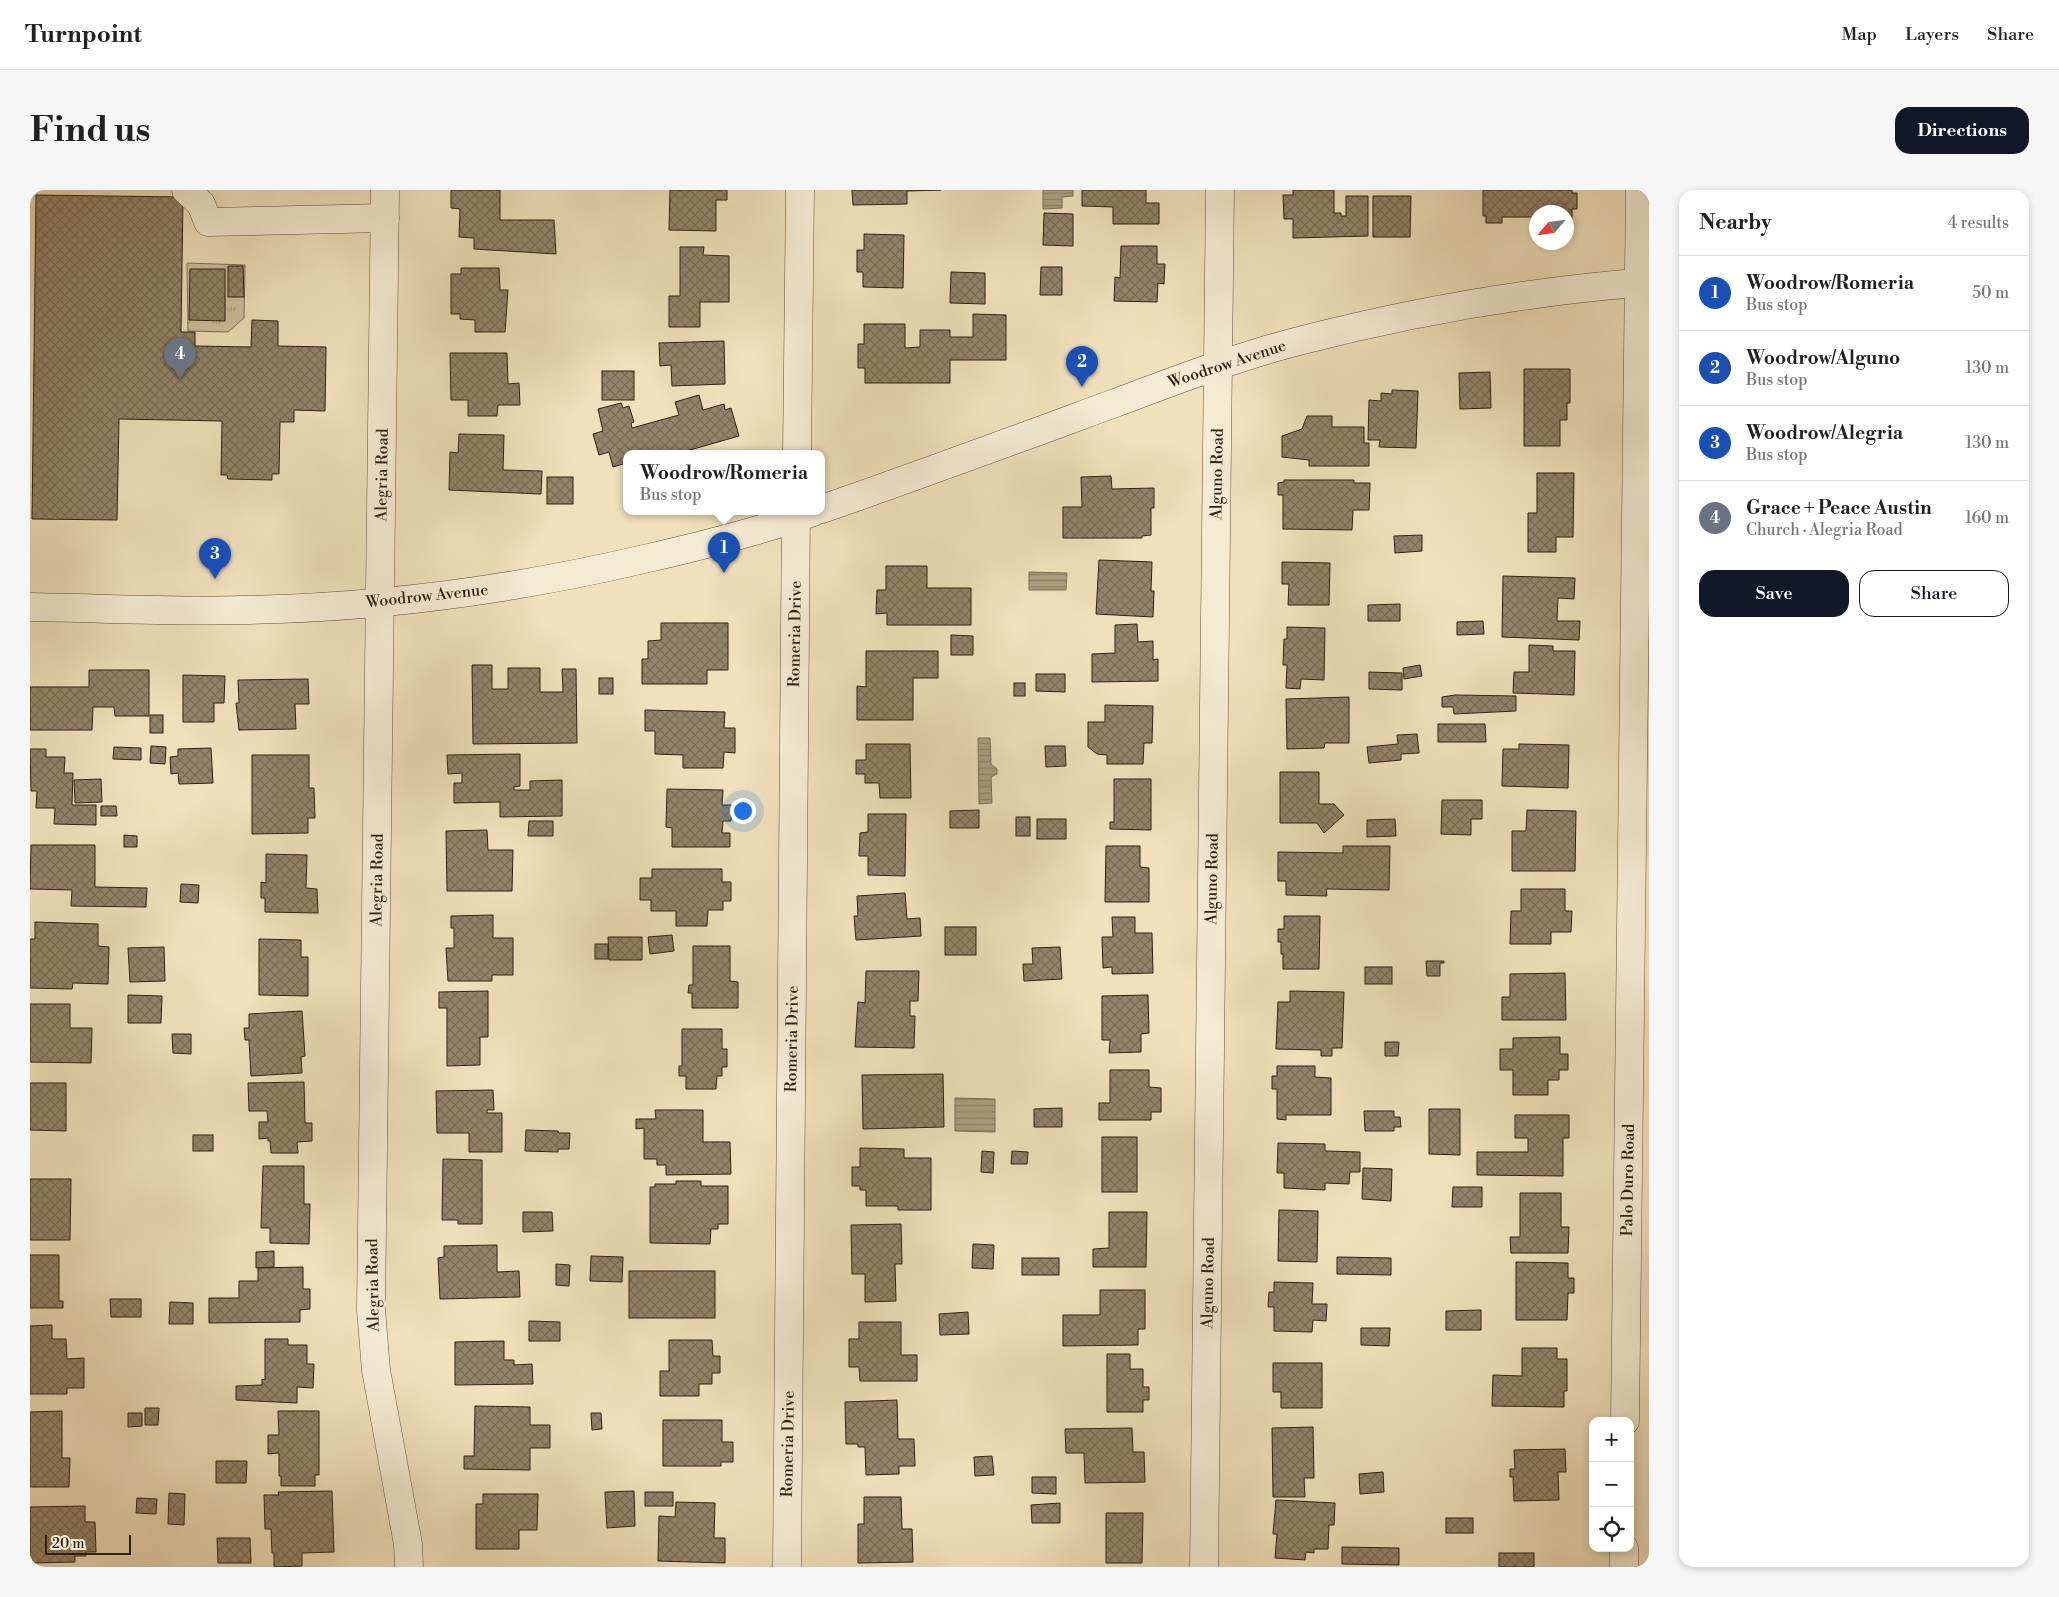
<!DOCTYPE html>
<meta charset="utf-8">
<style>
body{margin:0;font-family:"Libre Bodoni",serif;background:#f6f6f6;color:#222}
.controls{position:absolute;right:15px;bottom:15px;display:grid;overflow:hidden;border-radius:10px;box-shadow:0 2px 8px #0003}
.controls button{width:45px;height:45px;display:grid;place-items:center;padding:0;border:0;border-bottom:1px solid #e0e0e0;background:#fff;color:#222;font:25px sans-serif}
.compass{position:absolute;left:1499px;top:15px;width:45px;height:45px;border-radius:50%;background:#fff;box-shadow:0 2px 8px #0003;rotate:242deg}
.scale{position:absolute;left:15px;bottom:12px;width:86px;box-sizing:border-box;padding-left:5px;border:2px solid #312013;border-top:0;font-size:14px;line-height:18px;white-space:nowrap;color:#312013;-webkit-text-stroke:4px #f5ebd3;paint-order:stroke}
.you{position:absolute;left:712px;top:620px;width:18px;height:18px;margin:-12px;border:4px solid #fff;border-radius:50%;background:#1a73e8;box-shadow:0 0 0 8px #1a73e833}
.badge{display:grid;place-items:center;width:32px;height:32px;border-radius:50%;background:#111827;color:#fff;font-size:16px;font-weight:700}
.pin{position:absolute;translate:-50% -41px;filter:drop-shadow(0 1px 2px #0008)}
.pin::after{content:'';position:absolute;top:26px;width:18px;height:15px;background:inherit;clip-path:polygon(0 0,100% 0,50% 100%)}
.popup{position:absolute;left:593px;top:260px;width:202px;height:65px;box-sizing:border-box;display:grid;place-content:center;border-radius:10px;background:#fff;filter:drop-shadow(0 1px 4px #0005);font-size:16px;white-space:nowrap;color:#767676}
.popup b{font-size:19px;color:#222}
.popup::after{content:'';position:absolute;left:50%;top:100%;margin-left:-10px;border:10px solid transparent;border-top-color:#fff}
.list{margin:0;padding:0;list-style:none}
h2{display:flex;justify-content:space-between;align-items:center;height:65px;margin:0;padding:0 20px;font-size:21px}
h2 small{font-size:16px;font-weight:400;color:#767676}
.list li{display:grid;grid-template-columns:32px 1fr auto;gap:15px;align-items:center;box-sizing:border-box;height:75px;padding:0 20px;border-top:1px solid #e0e0e0}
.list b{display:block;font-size:19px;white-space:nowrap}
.list p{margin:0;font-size:16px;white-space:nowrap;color:#767676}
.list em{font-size:16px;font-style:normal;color:#767676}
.actions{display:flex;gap:10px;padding:15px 20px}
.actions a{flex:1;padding:11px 0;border:1px solid #111827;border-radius:15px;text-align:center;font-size:18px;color:#111827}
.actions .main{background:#111827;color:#fff}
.icon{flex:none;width:28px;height:28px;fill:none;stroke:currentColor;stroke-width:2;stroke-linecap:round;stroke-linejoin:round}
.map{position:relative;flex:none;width:1619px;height:1377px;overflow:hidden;border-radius:15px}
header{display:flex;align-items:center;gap:30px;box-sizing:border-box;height:70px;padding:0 25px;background:#fff;border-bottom:1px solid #e0e0e0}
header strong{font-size:24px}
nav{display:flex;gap:28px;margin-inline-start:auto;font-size:18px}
.intro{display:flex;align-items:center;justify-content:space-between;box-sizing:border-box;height:120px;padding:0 30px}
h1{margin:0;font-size:35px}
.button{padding:12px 22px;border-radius:15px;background:#111827;color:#fff;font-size:18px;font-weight:700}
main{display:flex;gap:30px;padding:0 30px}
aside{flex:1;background:#fff;border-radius:15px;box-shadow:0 2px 8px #0003}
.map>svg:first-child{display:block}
.park{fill:url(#park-tufts);stroke:#807058}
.water{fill:url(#water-rules);stroke:#7d6c56}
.building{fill:url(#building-cross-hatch);stroke:#312013}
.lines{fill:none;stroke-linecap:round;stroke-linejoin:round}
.minor-casing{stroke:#61503d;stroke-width:29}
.minor{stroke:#f5ebd3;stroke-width:28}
.labels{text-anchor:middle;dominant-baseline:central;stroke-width:5;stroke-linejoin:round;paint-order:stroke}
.street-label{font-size:16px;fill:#312013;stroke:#f5ebd3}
</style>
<header>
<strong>Turnpoint</strong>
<nav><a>Map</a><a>Layers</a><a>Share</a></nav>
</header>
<div class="intro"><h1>Find us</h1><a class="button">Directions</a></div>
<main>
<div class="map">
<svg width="1619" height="1377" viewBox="0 0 1619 1377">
<defs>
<pattern id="park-tufts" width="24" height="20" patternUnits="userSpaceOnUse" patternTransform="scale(1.25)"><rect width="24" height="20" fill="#d0bf9e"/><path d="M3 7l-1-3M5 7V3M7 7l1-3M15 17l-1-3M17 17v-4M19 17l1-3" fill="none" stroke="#b3a487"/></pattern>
<pattern id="water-rules" width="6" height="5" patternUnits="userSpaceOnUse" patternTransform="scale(1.25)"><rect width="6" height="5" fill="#af9f82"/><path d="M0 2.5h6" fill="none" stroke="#8f8169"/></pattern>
<pattern id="building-cross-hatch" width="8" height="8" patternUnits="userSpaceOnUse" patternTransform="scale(1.25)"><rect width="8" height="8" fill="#94846a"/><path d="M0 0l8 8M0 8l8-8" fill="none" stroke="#796c56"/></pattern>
</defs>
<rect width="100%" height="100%" fill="#f0e0bb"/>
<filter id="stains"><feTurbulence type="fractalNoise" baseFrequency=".004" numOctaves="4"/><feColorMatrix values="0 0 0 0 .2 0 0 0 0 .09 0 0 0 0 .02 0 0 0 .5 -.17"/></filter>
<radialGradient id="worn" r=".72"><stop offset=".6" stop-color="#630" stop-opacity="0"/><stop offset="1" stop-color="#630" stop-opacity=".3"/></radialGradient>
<polygon class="park" points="157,73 215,75 214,128 198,142 158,141"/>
<g class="water">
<polygon points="1013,0 1043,0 1043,6 1032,7 1032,18 1013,19"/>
<polygon points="999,382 1037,383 1036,400 999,400"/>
<polygon points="948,548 960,548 961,574 967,579 967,584 961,587 962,613 949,614"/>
<polygon points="925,908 965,909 965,942 925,941"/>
</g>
<g class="building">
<polygon points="421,0 470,0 470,30 524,30 526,64 444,59 444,48 429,47 430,19 421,18"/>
<polygon points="640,0 697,0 697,10 686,10 686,41 639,40"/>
<polygon points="822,0 911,0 877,1 877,14 823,15"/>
<polygon points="1052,0 1116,0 1116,13 1129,13 1129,34 1083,34 1083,17 1052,16"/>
<polygon points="1263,0 1304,0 1304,23 1311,23 1311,26 1316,26 1316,6 1338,6 1338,46 1263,48 1263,29 1254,29 1253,5 1263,5"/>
<polygon points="1453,0 1542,0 1542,3 1547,3 1547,19 1542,19 1542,28 1536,28 1536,22 1506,22 1506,27 1472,27 1472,33 1456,33 1456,26 1453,26"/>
<polygon points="6,5 153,7 151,142 165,142 165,156 221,157 222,130 248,131 248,156 296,157 295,221 264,220 264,232 250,232 249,284 242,284 242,290 198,289 197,285 191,285 192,231 89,229 87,330 2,329"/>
<polygon points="1343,6 1381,6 1380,47 1343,47"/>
<polygon points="1014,23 1043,24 1043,56 1013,55"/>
<polygon points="834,44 874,45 873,98 833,97 833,82 827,82 827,60 834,60"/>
<polygon points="1091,56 1127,56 1127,74 1135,74 1134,94 1128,93 1127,112 1084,111 1085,87 1090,88"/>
<polygon points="650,57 674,57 673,65 699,66 699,112 670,112 670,137 639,137 639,106 650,106"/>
<polygon points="198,76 213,76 214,107 198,107"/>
<polygon points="1011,77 1032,77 1032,105 1010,105"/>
<polygon points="431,78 469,78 470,100 478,100 475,142 445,142 445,130 430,129 430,124 421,124 421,84 431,84"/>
<polygon points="160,79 195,79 195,131 159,130"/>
<polygon points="921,82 955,83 955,114 920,113"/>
<polygon points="943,124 976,125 976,170 920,170 920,193 835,193 835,178 828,178 828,154 834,154 834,134 875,134 875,158 890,157 890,140 920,140 920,147 943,147"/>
<polygon points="694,151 695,194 642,196 641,175 630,176 629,153"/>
<polygon points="420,163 477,163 478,194 489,193 490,215 468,215 467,226 438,226 438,210 421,210"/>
<polygon points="1494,179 1540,179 1540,213 1537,213 1537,230 1530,230 1530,256 1494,256"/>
<rect x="572" y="181" width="32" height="29"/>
<polygon points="1460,182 1461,218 1430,219 1429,183"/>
<polygon points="1362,200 1388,201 1386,258 1349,257 1350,250 1338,250 1339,210 1351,211 1351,203 1362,204"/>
<polygon points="669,205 673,220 694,214 695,220 701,218 709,246 646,264 596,264 596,273 583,277 579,262 569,265 563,244 573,241 568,219 591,213 593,218 599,216 604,232 601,233 602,238 649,225 645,212"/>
<polygon points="1277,226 1302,226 1302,237 1334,237 1334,253 1339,253 1339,276 1279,276 1279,270 1252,267 1252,246 1272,239"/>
<polygon points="429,244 474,245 473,280 512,281 511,304 419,300 420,262 428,263"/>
<polygon points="1507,283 1544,283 1543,347 1526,347 1526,362 1498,362 1498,323 1507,323"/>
<polygon points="1081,286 1082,299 1124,298 1124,318 1121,318 1121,345 1112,346 1112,348 1033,348 1033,317 1052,317 1051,287"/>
<rect x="517" y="287" width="26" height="27"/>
<polygon points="1254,290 1324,290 1324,293 1340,293 1339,320 1323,320 1322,340 1253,339 1253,305 1248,305 1248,293 1254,292"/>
<polygon points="1392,345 1392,361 1365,363 1364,346"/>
<polygon points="1069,370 1122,372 1121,401 1124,401 1123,427 1066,424"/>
<polygon points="1252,372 1300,373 1299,415 1258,415 1259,394 1252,394"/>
<polygon points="856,376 897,376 897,398 941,398 941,435 857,435 857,423 846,424 847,400 856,400"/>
<polygon points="1473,386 1545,388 1544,409 1528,408 1527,431 1550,431 1549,450 1472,447"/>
<polygon points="1370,414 1370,431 1338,431 1338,415"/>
<polygon points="1453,431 1454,444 1427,445 1427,432"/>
<polygon points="631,433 698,433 698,480 677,480 677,494 612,494 612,469 618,469 618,451 631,450"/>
<polygon points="1107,434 1108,452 1123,451 1123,470 1128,469 1128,491 1062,492 1062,464 1085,463 1085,435"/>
<polygon points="1257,437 1295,438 1294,490 1271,489 1270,499 1256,498 1257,475 1253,475 1254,449 1257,449"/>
<polygon points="921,445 943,446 943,465 921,465"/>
<polygon points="1499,455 1523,456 1523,461 1545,461 1544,505 1483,503 1484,482 1499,482"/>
<polygon points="836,461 908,461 908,488 883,488 883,530 827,530 827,496 836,497"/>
<polygon points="442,475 462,475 462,499 478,499 478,478 510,478 510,502 533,502 532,479 546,479 547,553 443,554"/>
<polygon points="1390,475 1392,486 1374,489 1373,478"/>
<polygon points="59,480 119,480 119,526 85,526 84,517 63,517 62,540 0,540 0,497 59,497"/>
<polygon points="1339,482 1372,483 1372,500 1339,499"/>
<polygon points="1006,484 1035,484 1035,502 1006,501"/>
<polygon points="153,485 195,486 194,513 184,513 184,532 153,532"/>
<rect x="569" y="488" width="14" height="16"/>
<polygon points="278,489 279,514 265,514 266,539 209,540 206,513 209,513 208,490"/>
<rect x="984" y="493" width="11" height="13"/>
<polygon points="1425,505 1486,506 1486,521 1424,524 1423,517 1412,517 1412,507"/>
<polygon points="1319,507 1319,553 1295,553 1294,558 1257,559 1256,509"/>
<polygon points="1075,515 1123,516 1122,553 1114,553 1113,574 1077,574 1077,565 1067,564 1058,557 1058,532 1075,532"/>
<polygon points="615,520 695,522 694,538 705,538 705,563 694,562 693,578 653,578 653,565 625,564 625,541 615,541"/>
<rect x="120" y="525" width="13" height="18"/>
<polygon points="1408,534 1455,534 1456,552 1408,552"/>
<polygon points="1387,544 1389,563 1371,564 1371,570 1339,573 1337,557 1368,554 1367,545"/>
<polygon points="836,554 880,554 881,608 850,608 849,593 835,593 835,584 826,584 826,570 836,570"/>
<polygon points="1489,554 1539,555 1538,598 1472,596 1473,559 1489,559"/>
<polygon points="121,556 136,557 135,574 120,573"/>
<polygon points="1015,556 1035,556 1036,576 1016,577"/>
<polygon points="84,557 111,558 111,570 83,569"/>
<polygon points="181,558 183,593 149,594 148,583 141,584 140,567 148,566 148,559"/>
<polygon points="0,559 16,559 16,567 35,567 34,583 43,583 42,615 66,615 66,635 24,634 25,618 6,618 7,601 1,601"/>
<polygon points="490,564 490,596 484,597 484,600 500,600 500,591 532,590 532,626 470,627 470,612 424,613 424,593 432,593 432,583 418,584 417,565"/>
<polygon points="222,565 279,565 279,598 284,598 285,628 278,628 278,643 222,644"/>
<polygon points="1250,582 1289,582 1289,614 1304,614 1314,625 1294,643 1287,633 1250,633"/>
<polygon points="71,589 72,612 45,613 44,590"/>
<polygon points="1084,589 1121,589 1121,640 1080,639 1080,632 1084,632"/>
<polygon points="637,599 693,600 692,615 702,615 701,631 693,631 692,643 700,643 700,657 642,657 642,638 636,637"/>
<polygon points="1412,610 1452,610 1452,629 1441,629 1441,645 1411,644"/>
<polygon points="71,616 86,616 87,626 71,626"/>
<polygon points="949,620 949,638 920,638 920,621"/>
<polygon points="1497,620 1546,621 1545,681 1482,681 1482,641 1496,641"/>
<polygon points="838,624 876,624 875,686 838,685 838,666 829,666 830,643 838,642"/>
<rect x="986" y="627" width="14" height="19"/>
<rect x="1007" y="629" width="29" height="20"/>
<polygon points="1365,629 1366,646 1337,647 1337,630"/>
<polygon points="499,631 523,631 523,646 498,646"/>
<polygon points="457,640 458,660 483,660 482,701 417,701 416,641"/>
<polygon points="94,645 107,646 107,657 94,657"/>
<polygon points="1,655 65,655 65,697 117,698 116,717 41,716 42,700 0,699"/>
<polygon points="1076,656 1110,656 1110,677 1119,678 1119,712 1075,712"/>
<polygon points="1313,656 1360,656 1359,700 1296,699 1297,706 1256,705 1256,691 1248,691 1248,662 1313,663"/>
<polygon points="236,664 277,665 276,698 287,699 288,723 235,722 235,708 231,708 231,692 236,693"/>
<polygon points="622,679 692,679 692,692 701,692 701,711 693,711 693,720 678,720 677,736 646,736 646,721 621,721 621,710 610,710 610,688 622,688"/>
<polygon points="151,694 169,695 168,713 150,712"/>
<polygon points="1491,699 1535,699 1535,721 1542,721 1541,742 1521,742 1521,754 1480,754 1481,721 1491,721"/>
<polygon points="875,703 877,729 890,728 891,746 826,750 824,726 828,726 827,706"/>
<polygon points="463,725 463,748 483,748 483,785 462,785 462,791 418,791 416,758 424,758 424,738 421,738 421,726"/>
<polygon points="1254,726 1290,726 1289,779 1253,779 1253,764 1251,764 1251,752 1248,752 1248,739 1254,739"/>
<polygon points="1082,727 1105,727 1105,743 1122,743 1123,783 1082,784 1082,777 1073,778 1072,747 1083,747"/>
<polygon points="5,732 68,734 68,756 79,757 78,794 43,793 42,799 0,798 0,749 5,749"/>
<rect x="915" y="737" width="31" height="28"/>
<polygon points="642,745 644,761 620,764 618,747"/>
<polygon points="578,747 612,747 612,770 579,770"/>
<polygon points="229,749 271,750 271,767 278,767 278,806 229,805"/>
<rect x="565" y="754" width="13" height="15"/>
<polygon points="663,756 700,756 700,791 708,792 708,818 662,818 662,803 658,803 659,795 663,795"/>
<polygon points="134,757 135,791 100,792 98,758"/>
<polygon points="1030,757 1032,789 994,791 993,774 1003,774 1002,758"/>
<polygon points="1396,771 1414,771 1414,773 1410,773 1410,786 1397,786"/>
<rect x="1335" y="777" width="27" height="17"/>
<polygon points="836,781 889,781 888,811 880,811 880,826 885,826 884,858 825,857 828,812 835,813"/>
<polygon points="1535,783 1536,830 1472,830 1472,807 1480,807 1480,784"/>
<polygon points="458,801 458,847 450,847 450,875 417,876 417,818 409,818 409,802"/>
<polygon points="1260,801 1314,802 1312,858 1302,858 1302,866 1291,866 1291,860 1246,859 1248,812 1260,812"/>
<polygon points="98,805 132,806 131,833 98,833"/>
<polygon points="1118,805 1119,843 1111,844 1111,862 1079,863 1080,850 1072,850 1072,806"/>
<polygon points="0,814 40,814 40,838 62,838 61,873 0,872"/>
<polygon points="272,821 275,866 271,867 272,883 221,886 219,850 215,850 214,838 219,838 219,824"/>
<polygon points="652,839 692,839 692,859 697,859 697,877 692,877 692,886 687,886 686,899 656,899 656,886 649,886 649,876 652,876"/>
<polygon points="142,844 161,844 161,864 143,863"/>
<polygon points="1530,847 1530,864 1538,864 1538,880 1529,880 1529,890 1518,890 1518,905 1483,905 1483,880 1470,880 1470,859 1483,859 1483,848"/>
<polygon points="1355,852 1369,852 1368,866 1355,866"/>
<polygon points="1247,876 1285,876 1285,887 1301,888 1301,925 1256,925 1256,930 1247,929 1247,899 1242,899 1242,886 1247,886"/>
<polygon points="1080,880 1119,880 1119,897 1131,898 1131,922 1121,922 1121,930 1069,930 1069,913 1080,913"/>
<polygon points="913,884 914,937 833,939 832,885"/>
<polygon points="274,892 275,933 282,933 282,951 267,952 268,963 241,963 240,951 238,951 238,948 229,949 229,932 238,932 237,921 219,921 218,893"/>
<polygon points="0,893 36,893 36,941 0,940"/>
<polygon points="463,900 464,920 457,920 457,923 472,923 472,962 439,962 439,943 407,943 406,901"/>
<polygon points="1032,918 1032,937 1004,937 1004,919"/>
<polygon points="1399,919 1430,919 1430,965 1399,964"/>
<polygon points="625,920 673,920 673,952 700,952 701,984 636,985 636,975 627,975 627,969 614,969 614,938 606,939 606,929 626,929"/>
<polygon points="1334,921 1364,921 1364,927 1370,927 1371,937 1364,937 1364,941 1335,941"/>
<polygon points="1485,925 1539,925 1539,948 1533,948 1533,986 1447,985 1447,962 1498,962 1498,948 1485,948"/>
<polygon points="496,940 528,941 529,943 540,943 539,959 528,959 528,962 495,961"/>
<rect x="163" y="945" width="20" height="16"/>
<rect x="1072" y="947" width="35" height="55"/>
<polygon points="1248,953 1295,954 1295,961 1330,962 1330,982 1320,982 1319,994 1295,993 1295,1000 1254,998 1254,983 1247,983"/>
<polygon points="830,958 874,959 874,968 901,968 901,1020 868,1020 868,1016 836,1016 836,1000 830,1000 830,996 822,996 822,977 830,977"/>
<polygon points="952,961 964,962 963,983 951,982"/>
<polygon points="982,961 998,962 997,974 981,974"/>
<polygon points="413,969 452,970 452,1034 428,1034 428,1030 412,1030"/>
<polygon points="233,976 274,976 274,1014 280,1014 279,1054 240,1053 240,1038 231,1038"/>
<polygon points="1333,978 1362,979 1361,1011 1332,1009"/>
<polygon points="0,989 41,989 40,1050 0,1050"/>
<polygon points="646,991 671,991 671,996 698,996 698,1034 688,1034 688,1039 681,1039 680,1054 620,1053 620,997 625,997 625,994 646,994"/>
<polygon points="1423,997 1452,997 1452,1017 1422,1017"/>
<polygon points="1490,1003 1531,1003 1531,1037 1539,1037 1538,1063 1481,1063 1480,1047 1490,1047"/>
<polygon points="1249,1020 1288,1021 1287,1072 1248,1071"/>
<polygon points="493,1022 522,1022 523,1041 493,1042"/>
<polygon points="1079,1022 1117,1022 1116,1077 1063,1077 1063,1059 1079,1058"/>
<polygon points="871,1034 872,1074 865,1074 866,1111 835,1112 835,1084 822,1084 821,1035"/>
<polygon points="943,1054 964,1055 963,1079 942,1078"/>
<polygon points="467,1055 467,1082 489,1081 490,1107 410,1109 408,1068 414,1067 414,1056"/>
<polygon points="244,1061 244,1077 226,1078 226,1062"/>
<polygon points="0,1065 29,1065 29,1111 33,1111 33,1118 0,1118"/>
<polygon points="561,1066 593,1067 592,1092 560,1091"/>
<polygon points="1307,1067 1361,1068 1361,1085 1307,1084"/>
<rect x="992" y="1068" width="37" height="17"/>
<polygon points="1486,1072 1538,1073 1538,1088 1544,1088 1544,1103 1538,1103 1537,1130 1486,1130"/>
<polygon points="526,1074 540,1075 539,1096 526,1095"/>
<polygon points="273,1077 273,1099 280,1099 280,1119 270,1120 270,1132 179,1133 179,1108 209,1108 209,1091 228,1091 228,1078"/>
<rect x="599" y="1081" width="86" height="47"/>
<polygon points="1244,1092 1283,1093 1282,1114 1297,1114 1296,1131 1283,1130 1282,1142 1244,1141 1244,1117 1238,1117 1239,1102 1244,1102"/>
<polygon points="1070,1100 1115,1100 1115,1139 1108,1139 1108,1155 1033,1156 1033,1125 1070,1125"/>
<polygon points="80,1109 111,1109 111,1127 81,1127"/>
<polygon points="140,1112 163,1113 163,1134 139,1134"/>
<polygon points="1451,1120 1451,1140 1416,1140 1416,1121"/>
<polygon points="938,1122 939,1144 910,1145 909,1124"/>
<polygon points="499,1131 530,1132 530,1151 499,1151"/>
<polygon points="829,1132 871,1132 871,1165 887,1165 887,1191 830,1191 829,1177 819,1177 819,1149 829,1149"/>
<polygon points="22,1135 22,1149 36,1149 37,1169 54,1168 54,1198 37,1198 37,1204 0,1204 0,1136"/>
<polygon points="1331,1138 1360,1138 1359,1156 1331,1155"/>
<polygon points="235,1149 258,1149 258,1155 277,1155 277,1174 284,1174 283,1198 267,1197 267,1213 206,1210 206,1196 232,1195 232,1189 235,1190"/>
<polygon points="639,1150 682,1150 683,1166 690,1166 690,1183 682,1183 682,1194 669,1194 669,1206 630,1206 630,1181 639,1181"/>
<polygon points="474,1151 474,1170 484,1170 484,1175 502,1174 503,1194 425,1195 425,1152"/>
<polygon points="1492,1158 1527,1158 1527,1169 1537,1169 1537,1201 1534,1201 1534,1217 1462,1216 1463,1185 1492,1186"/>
<polygon points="1077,1164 1100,1164 1100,1179 1113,1179 1113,1197 1119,1197 1119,1210 1113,1210 1113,1222 1077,1222"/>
<polygon points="1243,1173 1292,1173 1292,1218 1251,1218 1251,1202 1243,1202"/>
<polygon points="867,1210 868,1249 884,1249 885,1276 869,1276 869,1284 836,1285 835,1257 828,1257 828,1254 816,1254 815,1212"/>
<polygon points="445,1216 500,1217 500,1235 520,1235 520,1258 500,1258 500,1280 434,1279 434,1266 444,1266"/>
<polygon points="115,1218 129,1218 128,1235 115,1235"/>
<polygon points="32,1221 32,1268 40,1268 39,1297 0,1297 0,1222"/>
<polygon points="248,1221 289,1221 289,1285 285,1285 285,1296 251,1296 251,1286 249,1286 249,1263 238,1264 238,1245 249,1245"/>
<polygon points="98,1223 112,1223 112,1236 98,1237"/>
<polygon points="561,1223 571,1223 572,1239 562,1240"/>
<polygon points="633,1230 692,1230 692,1252 703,1252 703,1272 691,1272 691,1276 633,1276"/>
<polygon points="1283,1237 1284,1288 1274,1288 1275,1307 1243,1307 1242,1238"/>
<polygon points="1102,1238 1103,1262 1114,1262 1115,1292 1055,1293 1054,1263 1036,1263 1035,1239"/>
<polygon points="1535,1259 1536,1282 1528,1282 1529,1310 1484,1311 1483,1287 1480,1287 1480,1279 1485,1279 1484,1260"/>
<polygon points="962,1266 964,1285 945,1286 944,1267"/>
<polygon points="186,1271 217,1271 216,1293 186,1293"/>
<polygon points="1353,1282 1354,1302 1330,1304 1329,1284"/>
<polygon points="1002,1287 1026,1287 1026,1304 1002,1303"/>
<polygon points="302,1301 304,1362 272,1363 272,1376 244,1377 244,1363 242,1363 241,1339 235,1339 234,1305 249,1305 248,1302"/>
<polygon points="604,1301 605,1336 577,1338 575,1302"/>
<rect x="615" y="1302" width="28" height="14"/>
<polygon points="139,1303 155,1304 154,1335 138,1334"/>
<polygon points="453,1304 508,1304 507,1340 489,1340 489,1359 446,1359 446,1314 453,1314"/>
<polygon points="834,1307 871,1307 872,1339 882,1339 883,1372 828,1373 828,1334 834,1334"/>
<polygon points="107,1308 127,1309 126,1324 106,1323"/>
<polygon points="1246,1310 1305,1313 1304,1335 1299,1335 1298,1359 1284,1359 1284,1363 1276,1362 1275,1370 1245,1368 1247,1344 1243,1344"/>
<polygon points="646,1312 685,1313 684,1348 695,1348 695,1373 628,1371 629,1326 645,1327"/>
<polygon points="1030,1313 1030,1333 1002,1333 1001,1315"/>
<polygon points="55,1316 55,1332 65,1332 66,1362 56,1362 56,1366 45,1366 45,1372 3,1373 3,1370 0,1370 0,1317"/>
<polygon points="1076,1323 1113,1323 1112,1373 1076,1373"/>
<rect x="1416" y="1328" width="27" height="15"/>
<polygon points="187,1348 220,1348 221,1373 188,1373"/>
<polygon points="1312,1357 1369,1358 1369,1375 1312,1374"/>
<rect x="1469" y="1363" width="35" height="14"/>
</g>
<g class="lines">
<g class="minor-casing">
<g id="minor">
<polyline points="156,0 171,14 178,32 355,28"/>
<polyline points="355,0 341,1119 346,1180 378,1354 379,1377"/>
<polyline points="767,264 770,0"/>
<path d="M792 319C890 285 987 249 1085 213 1144 191 1204 168 1265 152 1381 122 1500 101 1619 92"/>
<path d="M0 417C70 418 141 422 211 420 347 418 482 400 614 369 671 356 728 342 783 322"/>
<polyline points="1595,1231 1610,0"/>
<polyline points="757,1377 766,322"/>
<polyline points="1174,1377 1190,0"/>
<polyline points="1594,1377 1594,1358"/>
</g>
</g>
<use href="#minor" class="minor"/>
</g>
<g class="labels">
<g class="street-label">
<text transform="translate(1197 174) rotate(-18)">Woodrow Avenue</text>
<text transform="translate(1187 284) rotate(-89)">Alguno Road</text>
<text transform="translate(352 285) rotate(-89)">Alegria Road</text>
<text transform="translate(397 406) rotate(-6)">Woodrow Avenue</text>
<text transform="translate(765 444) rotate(-89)">Romeria Drive</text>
<text transform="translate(1182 689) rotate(-89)">Alguno Road</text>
<text transform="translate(347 690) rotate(-89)">Alegria Road</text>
<text transform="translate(762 849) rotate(-89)">Romeria Drive</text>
<text transform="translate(1598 990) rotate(-89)">Palo Duro Road</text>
<text transform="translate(1178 1093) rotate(-89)">Alguno Road</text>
<text transform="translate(343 1095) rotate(-91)">Alegria Road</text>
<text transform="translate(758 1254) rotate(-89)">Romeria Drive</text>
</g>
</g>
<rect width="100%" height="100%" filter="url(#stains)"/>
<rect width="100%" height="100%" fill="url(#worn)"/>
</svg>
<div class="controls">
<button>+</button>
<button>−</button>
<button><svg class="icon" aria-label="locate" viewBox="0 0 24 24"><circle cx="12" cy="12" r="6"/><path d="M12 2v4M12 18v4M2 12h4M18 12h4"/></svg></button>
</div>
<svg class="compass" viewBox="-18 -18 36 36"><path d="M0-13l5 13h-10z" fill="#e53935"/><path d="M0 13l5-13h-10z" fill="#767676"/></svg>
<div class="scale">20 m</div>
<div class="you"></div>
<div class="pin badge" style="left:694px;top:383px;background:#1a4fb4">1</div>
<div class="popup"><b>Woodrow/Romeria</b>Bus stop</div>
<div class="pin badge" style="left:1052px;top:197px;background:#1a4fb4">2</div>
<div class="pin badge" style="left:185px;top:389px;background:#1a4fb4">3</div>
<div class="pin badge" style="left:150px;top:189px;background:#6b7280">4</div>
</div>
<aside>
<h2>Nearby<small>4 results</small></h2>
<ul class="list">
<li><span class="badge" style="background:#1a4fb4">1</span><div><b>Woodrow/Romeria</b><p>Bus stop</p></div><em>50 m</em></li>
<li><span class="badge" style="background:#1a4fb4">2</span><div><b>Woodrow/Alguno</b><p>Bus stop</p></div><em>130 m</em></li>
<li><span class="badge" style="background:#1a4fb4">3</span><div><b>Woodrow/Alegria</b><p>Bus stop</p></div><em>130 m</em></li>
<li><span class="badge" style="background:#6b7280">4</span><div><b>Grace + Peace Austin</b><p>Church · Alegria Road</p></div><em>160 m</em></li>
</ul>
<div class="actions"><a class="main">Save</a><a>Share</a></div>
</aside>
</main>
